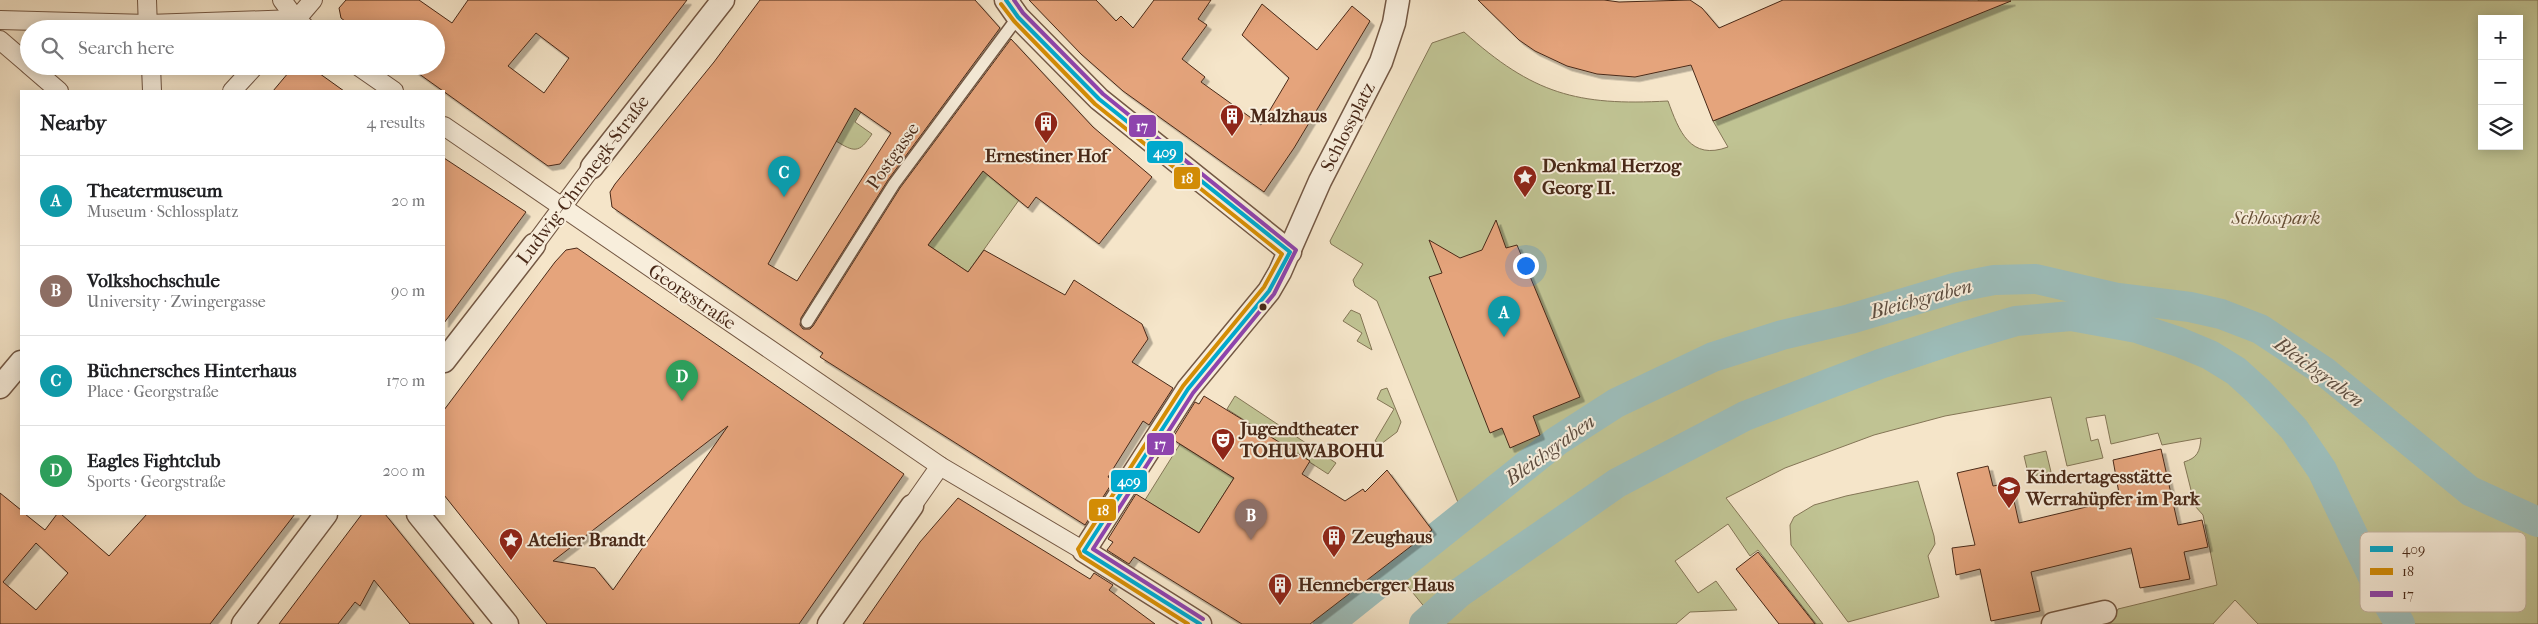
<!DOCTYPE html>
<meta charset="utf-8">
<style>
body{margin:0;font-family:"IM FELL French Canon",serif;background:#f2f2f2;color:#202124}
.controls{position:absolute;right:15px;top:15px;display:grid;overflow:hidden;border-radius:0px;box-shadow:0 2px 12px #0003}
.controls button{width:45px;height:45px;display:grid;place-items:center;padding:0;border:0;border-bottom:1px solid #e0e0e0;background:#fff;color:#202124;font:25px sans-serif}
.you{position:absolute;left:1525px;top:265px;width:18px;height:18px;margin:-12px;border:4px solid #fff;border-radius:50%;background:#1a73e8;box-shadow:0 0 0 8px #1a73e833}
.badge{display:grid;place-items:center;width:32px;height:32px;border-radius:50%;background:#8f2418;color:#fff;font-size:16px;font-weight:700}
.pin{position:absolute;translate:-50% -41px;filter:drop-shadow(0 1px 2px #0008)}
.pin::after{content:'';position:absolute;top:26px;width:18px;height:15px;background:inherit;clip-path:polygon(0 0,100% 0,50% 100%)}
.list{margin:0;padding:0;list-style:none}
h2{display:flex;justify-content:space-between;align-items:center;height:65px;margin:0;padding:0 20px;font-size:21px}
h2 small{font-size:16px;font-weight:400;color:#757577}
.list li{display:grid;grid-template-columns:32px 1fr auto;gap:15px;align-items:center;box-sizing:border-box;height:90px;padding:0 20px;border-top:1px solid #e0e0e0}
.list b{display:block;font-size:19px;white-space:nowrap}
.list p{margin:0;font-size:16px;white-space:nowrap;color:#757577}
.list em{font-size:16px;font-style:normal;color:#757577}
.icon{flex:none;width:28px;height:28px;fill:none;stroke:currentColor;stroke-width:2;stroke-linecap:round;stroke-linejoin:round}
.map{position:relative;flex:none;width:2538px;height:624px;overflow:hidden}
.search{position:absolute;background:#fff;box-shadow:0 2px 12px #0003;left:20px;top:20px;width:425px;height:55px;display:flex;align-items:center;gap:12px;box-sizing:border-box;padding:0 18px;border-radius:28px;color:#757577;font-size:19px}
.panel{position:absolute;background:#fff;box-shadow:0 2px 12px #0003;left:20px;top:90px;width:425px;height:425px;border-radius:0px}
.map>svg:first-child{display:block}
.green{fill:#c0c393;stroke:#847656;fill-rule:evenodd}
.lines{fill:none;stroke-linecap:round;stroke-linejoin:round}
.canal{stroke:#9dbebb;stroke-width:30}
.building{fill:#e5a47b;stroke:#492918;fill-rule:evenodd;filter:url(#shadow)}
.service-casing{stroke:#745844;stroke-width:14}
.pedestrian-casing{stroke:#745844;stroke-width:20}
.minor-casing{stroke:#745844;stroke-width:25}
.service{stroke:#f8eedc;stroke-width:11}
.pedestrian{stroke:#f8eedc;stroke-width:18}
.minor{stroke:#f8eedc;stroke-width:22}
.bus-1-casing{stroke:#f8eedc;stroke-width:8}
.bus-2-casing{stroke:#f8eedc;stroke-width:8}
.bus-3-casing{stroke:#f8eedc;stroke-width:8}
.bus-1{stroke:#00a9ce;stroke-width:4}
.bus-2{stroke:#d48d05;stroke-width:4}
.bus-3{stroke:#8e44ad;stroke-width:4}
.bus-dot{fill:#492918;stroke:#f8eedc;stroke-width:2}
.labels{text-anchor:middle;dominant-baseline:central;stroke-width:4;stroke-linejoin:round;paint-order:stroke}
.poi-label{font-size:19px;font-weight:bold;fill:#492918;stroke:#f8eedc;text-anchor:start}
.street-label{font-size:19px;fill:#492918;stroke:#f8eedc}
.park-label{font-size:19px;font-style:italic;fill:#675037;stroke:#f8eedc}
.water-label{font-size:20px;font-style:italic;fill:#5e4e41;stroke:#f8eedc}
.key{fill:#f8eedc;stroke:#c4b3a1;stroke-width:1}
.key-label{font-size:14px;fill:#492918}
.line-badge{stroke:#f8eedc;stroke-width:2}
.badge-label{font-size:14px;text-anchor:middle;font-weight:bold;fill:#fff}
</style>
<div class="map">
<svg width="2538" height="624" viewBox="0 0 2538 624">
<defs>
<filter id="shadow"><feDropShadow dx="4.5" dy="4.5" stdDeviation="0" flood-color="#0004"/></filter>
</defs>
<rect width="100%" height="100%" fill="#f5e5c9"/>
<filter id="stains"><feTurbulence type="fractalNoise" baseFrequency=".004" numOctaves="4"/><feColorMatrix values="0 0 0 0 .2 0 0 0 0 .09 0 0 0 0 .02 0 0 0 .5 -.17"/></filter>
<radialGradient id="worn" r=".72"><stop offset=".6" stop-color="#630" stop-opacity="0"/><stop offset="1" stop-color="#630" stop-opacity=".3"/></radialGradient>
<g class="green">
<path d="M1978 0H2538V624H2258L2235 600 2213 624H2104L2111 623 2118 609 2217 585 2203 515 2195 506 2184 462C2197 458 2200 452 2201 438L2162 445 2158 433 2111 444 2105 415 2086 418 2091 441 2098 439 2103 458 2067 466 2051 397 1945 416 1874 435 1785 468 1726 498 1823 624H1816L1758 550 1750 556 1728 524 1675 561 1698 593 1716 581 1737 610 1690 612 1676 624H1434L1436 621 1399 576 1418 561 1408 548 1459 505 1377 301 1355 286 1353 280 1363 264 1331 244 1330 241 1432 43 1464 32C1533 94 1577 106 1668 101 1679 131 1690 161 1728 147L1713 121 1983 12ZM2482 19H2519V146H2482Z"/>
<path d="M841 99 861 112 855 122 872 134C859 154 854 152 836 141Z"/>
<polygon points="983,171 1019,200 968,272 928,245"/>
<polygon points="1351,310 1360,314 1372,350 1357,341 1362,333 1343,321"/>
<polygon points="1387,388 1401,422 1397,432 1381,444 1375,441 1394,409 1377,399 1381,390"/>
<polygon points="1235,396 1336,463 1328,474 1227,409"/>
<polygon points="1180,444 1234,478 1199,533 1145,500"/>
<polygon points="2046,451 2051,472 2029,477 2024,456"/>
<polygon points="1918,481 1934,536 1935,544 1928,556 1939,597 1848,622 1791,545 1790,525 1794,517 1814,505 1846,496"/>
</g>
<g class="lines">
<g class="canal">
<polyline points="1328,624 1557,441 1616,403 1713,357 1782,335 1850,319 1958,287 1994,280 2036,279 2118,298 2190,307 2221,314 2260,329 2325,372 2470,491 2538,522"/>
<polyline points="1424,624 1459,593 1617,483 1745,416 1880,364 1958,338 2016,321 2071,316 2137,328 2179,342 2210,355 2236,371 2258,391 2294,429 2322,470 2376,583 2400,624"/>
</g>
</g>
<g class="building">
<path d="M346 0H419L452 23 468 0H687L560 164 548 166 408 66H436V29H355L341 18 339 8ZM536 33 569 58 544 93 508 66Z"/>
<path d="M760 0H975L1000 28 888 180 801 318 800 325 803 329H810L813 326 900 188 1011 39 1093 127 1152 177 1099 244 1036 197 1028 208 983 171 928 245 968 272 984 250 1065 295 1074 280 1142 324 1148 339 1132 362 1173 388 1149 425 1143 421 1108 477 1114 480 1085 525 820 357 823 353 612 207 610 192 615 184 714 62ZM855 108 891 133 797 281 768 264Z"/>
<polygon points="1029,0 1096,0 1116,21 1121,16 1133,28 1154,0 1211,0 1198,19 1207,25 1182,59 1205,77 1201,82 1261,125 1289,78 1242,35 1262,4 1317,50 1352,6 1370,21 1294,148 1264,192 1123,91 1081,54"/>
<polygon points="1478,0 1604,0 1619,2 1690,0 1702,8 1719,28 1783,0 2011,1 1713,121 1691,65 1635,77 1597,74 1567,66 1535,51 1519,40"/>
<polygon points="294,66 309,66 344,91 273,91"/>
<polygon points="444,158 526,212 444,323"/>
<polygon points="1496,220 1506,248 1517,245 1580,397 1533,416 1540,435 1510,448 1502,428 1490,433 1429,277 1442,273 1429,240 1460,258 1482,250"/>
<path d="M577 248 904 474 799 624H547L444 495V410L555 262 566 250ZM728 426 613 590 595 568 553 561Z"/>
<polygon points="1204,396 1310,461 1302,474 1345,501 1363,489 1365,492 1387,470 1432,530 1310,624 1242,624 1134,557 1129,564 1107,550 1113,542 1108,539 1136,494 1199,533 1234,478 1172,439 1195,402 1199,404"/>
<polygon points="2161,449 2178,525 2202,520 2208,547 2184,552 2190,579 2140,588 2131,548 2031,572 2040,611 1991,621 1980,569 1956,575 1952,548 1975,545 1957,473 1988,466 1993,486 2010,483 2019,523 2120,499 2113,460"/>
<path d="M0 493 21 510V514H25L45 530 57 514H61L109 556 147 514H295L210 624H0ZM36 543 68 573 36 610 3 582Z"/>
<polygon points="958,498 1090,579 1094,573 1113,585 1109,590 1155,624 863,624 920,542"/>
<polygon points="362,514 385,514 474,624 410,624 374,580 360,606 355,602 338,624 279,624"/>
<polygon points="1758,552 1815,624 1779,624 1736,569"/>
</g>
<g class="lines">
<g class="service-casing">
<polyline id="service" points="807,322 894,184 1018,17"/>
</g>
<g class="pedestrian-casing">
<g id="pedestrian">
<polyline points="147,0 148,29"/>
<polyline points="282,0 296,19 307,29"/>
<polyline points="0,20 148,24 296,19"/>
<polyline points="289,28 313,0"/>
<polyline points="0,40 29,65"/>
<polyline points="30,66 59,91"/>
<polyline points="151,66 152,91"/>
<polyline points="358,66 394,91"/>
<polyline points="232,91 255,66"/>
<polyline points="444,126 940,466 1084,551"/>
<polyline points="534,245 592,167"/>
<polyline points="912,506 940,466"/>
</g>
</g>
<g class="minor-casing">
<g id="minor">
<polyline points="1006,0 1018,17 1099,99 1290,252"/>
<polyline points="592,167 723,0"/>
<polyline points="444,361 534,245"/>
<polyline points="0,387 21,362"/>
<polyline points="418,514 507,624"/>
<polyline points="243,624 326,514"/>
<polyline points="829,624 912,506"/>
<polyline points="1200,624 1084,551 1188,389 1269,291 1280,272 1320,181 1381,62 1394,23 1398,0"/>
<polyline points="2053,624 2105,612"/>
</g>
</g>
<use href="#service" class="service"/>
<use href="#pedestrian" class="pedestrian"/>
<use href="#minor" class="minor"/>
<g class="bus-1-casing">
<polyline id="bus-1" points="1006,0 1018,17 1099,99 1290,252 1269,291 1188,389 1084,551 1200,624"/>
</g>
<g class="bus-2-casing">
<polyline id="bus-2" points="1001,4 1014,21 1095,104 1282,254 1264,287 1183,386 1078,549 1081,556 1188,624"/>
</g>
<g class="bus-3-casing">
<polyline id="bus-3" points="1014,0 1023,13 1103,94 1296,250 1274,294 1193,393 1093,549 1203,619"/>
</g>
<use href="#bus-1" class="bus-1"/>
<use href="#bus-2" class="bus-2"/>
<use href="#bus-3" class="bus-3"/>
</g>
<defs>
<g id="building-pin" transform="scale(1.25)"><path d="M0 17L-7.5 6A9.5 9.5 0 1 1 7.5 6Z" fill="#8f2418" stroke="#f8eedc"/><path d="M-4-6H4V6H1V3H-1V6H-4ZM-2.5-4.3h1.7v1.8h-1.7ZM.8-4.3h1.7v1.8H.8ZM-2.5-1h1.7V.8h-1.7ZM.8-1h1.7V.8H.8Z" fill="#fff"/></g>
<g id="sight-pin" transform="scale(1.25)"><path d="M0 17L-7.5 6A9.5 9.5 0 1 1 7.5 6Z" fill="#8f2418" stroke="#f8eedc"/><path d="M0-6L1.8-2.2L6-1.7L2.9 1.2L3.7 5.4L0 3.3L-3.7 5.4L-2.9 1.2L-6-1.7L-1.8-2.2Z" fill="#fff"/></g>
<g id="theatre-pin" transform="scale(1.25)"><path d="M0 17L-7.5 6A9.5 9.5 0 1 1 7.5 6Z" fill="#8f2418" stroke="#f8eedc"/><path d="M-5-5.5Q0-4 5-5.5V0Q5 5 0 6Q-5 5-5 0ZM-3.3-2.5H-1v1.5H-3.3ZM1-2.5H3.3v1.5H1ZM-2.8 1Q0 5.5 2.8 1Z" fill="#fff"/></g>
<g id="school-pin" transform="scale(1.25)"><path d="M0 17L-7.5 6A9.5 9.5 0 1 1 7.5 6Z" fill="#8f2418" stroke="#f8eedc"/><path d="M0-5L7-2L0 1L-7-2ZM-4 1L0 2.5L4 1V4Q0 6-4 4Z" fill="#fff"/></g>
</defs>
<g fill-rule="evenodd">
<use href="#building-pin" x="1232" y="116"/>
<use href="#building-pin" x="1046" y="123"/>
<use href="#sight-pin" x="1525" y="177"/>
<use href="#theatre-pin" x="1223" y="440"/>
<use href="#school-pin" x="2009" y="488"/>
<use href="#building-pin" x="1334" y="537"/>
<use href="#sight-pin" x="511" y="540"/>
<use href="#building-pin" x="1280" y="585"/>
</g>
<circle class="bus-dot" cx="1263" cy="307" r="4.5"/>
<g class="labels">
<g class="poi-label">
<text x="1250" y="116">Malzhaus</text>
<text x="1046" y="156" text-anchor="middle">Ernestiner Hof</text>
<text x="1542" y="166">Denkmal Herzog<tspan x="1542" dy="22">Georg II.</tspan></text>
<text x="1240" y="429">Jugendtheater<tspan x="1240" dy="22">TOHUWABOHU</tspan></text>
<text x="2026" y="477">Kindertagesstätte<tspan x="2026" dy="22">Werrahüpfer im Park</tspan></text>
<text x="1352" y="537">Zeughaus</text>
<text x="528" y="540">Atelier Brandt</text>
<text x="1298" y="585">Henneberger Haus</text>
</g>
<g class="street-label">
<text transform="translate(1348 127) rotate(-63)">Schlossplatz</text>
<text transform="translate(893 156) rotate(-55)">Postgasse</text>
<text transform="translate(583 180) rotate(-53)">Ludwig-Chronegk-Straße</text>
<text transform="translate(692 297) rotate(34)">Georgstraße</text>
</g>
<g class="park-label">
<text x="2276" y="218">Schlosspark</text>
</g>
<g class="water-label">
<text transform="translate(1921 299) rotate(-15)">Bleichgraben</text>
<text transform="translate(2319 372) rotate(36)">Bleichgraben</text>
<text transform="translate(1550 450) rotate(-36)">Bleichgraben</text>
</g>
</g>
<rect x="2360" y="532" width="166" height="80" rx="8" class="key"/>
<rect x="2370" y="546" width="23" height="6" fill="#00a9ce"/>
<rect x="2370" y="568" width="23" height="7" fill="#d48d05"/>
<rect x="2370" y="591" width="23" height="6" fill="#8e44ad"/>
<g class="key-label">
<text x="2402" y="554">409</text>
<text x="2402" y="576">18</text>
<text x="2402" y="599">17</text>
</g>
<g class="line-badge">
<rect x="1128" y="114" width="29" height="24" rx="5" fill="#8e44ad"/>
<rect x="1146" y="140" width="38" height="24" rx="5" fill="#00a9ce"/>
<rect x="1173" y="166" width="28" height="24" rx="5" fill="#d48d05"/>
<rect x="1146" y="432" width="29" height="24" rx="5" fill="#8e44ad"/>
<rect x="1110" y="469" width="38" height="24" rx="5" fill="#00a9ce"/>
<rect x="1088" y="498" width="29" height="24" rx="5" fill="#d48d05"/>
</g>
<g class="badge-label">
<text x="1142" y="131">17</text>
<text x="1165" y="157">409</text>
<text x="1187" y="183">18</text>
<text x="1160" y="449">17</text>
<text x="1129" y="486">409</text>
<text x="1103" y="515">18</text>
</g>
<rect width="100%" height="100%" filter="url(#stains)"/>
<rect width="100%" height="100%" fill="url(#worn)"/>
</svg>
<div class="controls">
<button>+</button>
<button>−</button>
<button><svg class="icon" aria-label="layers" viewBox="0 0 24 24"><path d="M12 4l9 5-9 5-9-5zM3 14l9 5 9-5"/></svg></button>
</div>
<div class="you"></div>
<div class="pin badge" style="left:1504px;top:337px;background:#0f9aa8">A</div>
<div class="pin badge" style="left:1251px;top:540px;background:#8d6e63">B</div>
<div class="pin badge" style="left:784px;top:197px;background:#0f9aa8">C</div>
<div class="pin badge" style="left:682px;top:401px;background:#2e9e5b">D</div>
<div class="search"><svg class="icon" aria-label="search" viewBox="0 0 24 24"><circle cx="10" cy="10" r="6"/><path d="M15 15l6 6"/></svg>Search here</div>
<section class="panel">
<h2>Nearby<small>4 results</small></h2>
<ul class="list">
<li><span class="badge" style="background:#0f9aa8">A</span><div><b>Theatermuseum</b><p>Museum · Schlossplatz</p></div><em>20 m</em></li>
<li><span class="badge" style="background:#8d6e63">B</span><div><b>Volkshochschule</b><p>University · Zwingergasse</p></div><em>90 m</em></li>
<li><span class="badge" style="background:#0f9aa8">C</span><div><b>Büchnersches Hinterhaus</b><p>Place · Georgstraße</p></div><em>170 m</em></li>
<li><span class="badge" style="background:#2e9e5b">D</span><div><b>Eagles Fightclub</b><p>Sports · Georgstraße</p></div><em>200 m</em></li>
</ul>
</section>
</div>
